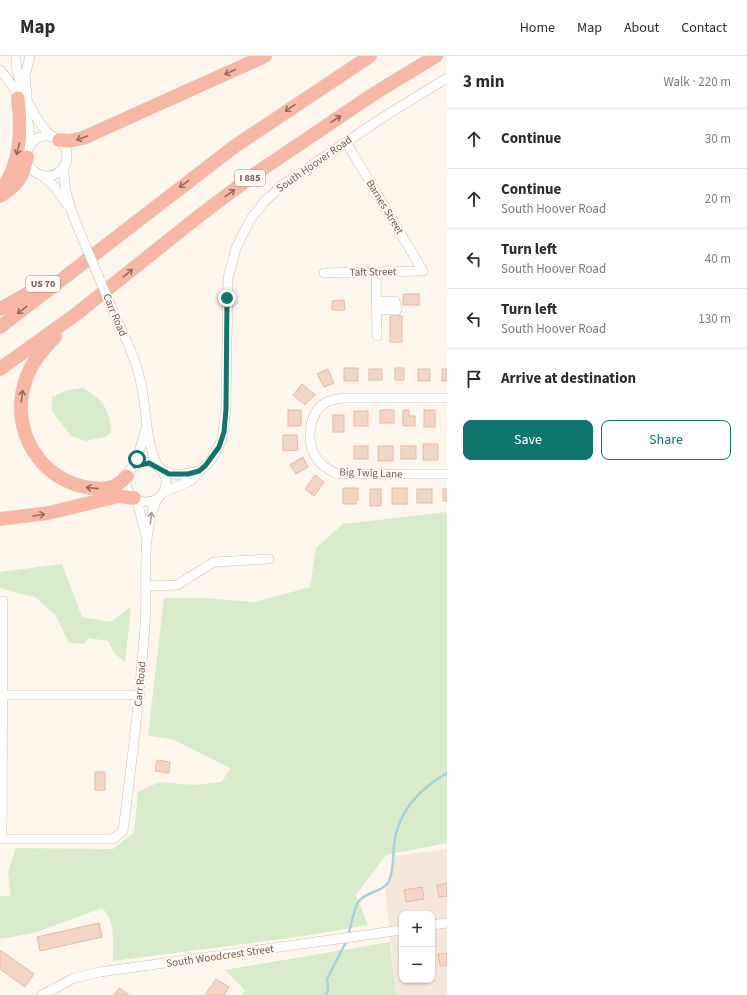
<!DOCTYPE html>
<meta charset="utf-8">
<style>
body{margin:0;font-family:"Source Sans 3",sans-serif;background:#f7f7f7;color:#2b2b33}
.controls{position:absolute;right:12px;bottom:12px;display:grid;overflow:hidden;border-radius:8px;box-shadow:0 1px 3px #0004}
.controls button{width:36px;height:36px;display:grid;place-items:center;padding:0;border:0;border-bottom:1px solid #e1e1e2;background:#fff;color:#2b2b33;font:20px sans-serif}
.stop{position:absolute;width:12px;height:12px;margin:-9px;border:3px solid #0f766e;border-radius:50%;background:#fff}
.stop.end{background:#0f766e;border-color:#fff;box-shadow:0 1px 4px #0008}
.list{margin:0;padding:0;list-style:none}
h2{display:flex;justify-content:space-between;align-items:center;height:52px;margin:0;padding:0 16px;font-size:17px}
h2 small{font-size:13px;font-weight:400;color:#7c7c81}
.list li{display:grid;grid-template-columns:26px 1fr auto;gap:12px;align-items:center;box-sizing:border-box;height:60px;padding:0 16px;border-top:1px solid #e1e1e2}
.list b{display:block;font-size:15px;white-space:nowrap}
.list p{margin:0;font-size:13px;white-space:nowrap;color:#7c7c81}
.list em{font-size:13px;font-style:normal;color:#7c7c81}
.actions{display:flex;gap:8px;padding:12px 16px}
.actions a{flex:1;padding:9px 0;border:1px solid #0f766e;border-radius:8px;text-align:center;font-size:14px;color:#0f766e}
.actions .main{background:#0f766e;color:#fff}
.icon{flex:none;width:22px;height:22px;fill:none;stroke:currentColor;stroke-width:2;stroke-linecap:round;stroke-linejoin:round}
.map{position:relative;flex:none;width:447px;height:939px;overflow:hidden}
header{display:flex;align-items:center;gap:24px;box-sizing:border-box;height:56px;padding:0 20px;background:#fff;border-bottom:1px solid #e1e1e2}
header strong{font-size:19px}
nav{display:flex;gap:22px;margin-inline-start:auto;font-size:14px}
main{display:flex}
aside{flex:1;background:#fff}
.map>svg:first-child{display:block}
.residential{fill:#f5e8da;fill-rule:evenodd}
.green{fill:#d8ecc9}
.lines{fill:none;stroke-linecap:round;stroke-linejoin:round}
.stream{stroke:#a5d3da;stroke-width:2.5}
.building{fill:#f3d5c3;stroke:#e6bba3}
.minor-casing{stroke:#d1beb0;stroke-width:10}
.highway-casing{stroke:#dad1cd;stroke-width:14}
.minor{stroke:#fff;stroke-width:9}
.highway{stroke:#f7b7a3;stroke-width:13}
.minor-bridge-casing{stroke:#d1beb0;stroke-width:10;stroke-linecap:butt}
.minor-bridge{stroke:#fff;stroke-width:9}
.oneway{stroke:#936e5e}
.oneway2{stroke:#af9d94}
.route{stroke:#0f766e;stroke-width:5}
.labels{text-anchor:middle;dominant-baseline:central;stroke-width:3.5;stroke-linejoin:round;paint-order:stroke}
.shield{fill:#fffaf3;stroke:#a28b7f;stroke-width:1}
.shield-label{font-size:10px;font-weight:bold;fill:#7a5c4d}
.street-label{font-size:11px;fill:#7a5c4d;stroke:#fffaf3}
</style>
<header>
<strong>Map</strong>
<nav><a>Home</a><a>Map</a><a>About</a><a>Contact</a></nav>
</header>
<main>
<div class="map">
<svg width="447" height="939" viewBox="0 0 447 939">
<rect width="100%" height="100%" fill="#fdf6ec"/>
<path class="residential" d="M447 793V939H396L385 830 390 823 393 800ZM402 858H432V924H402Z"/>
<g class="green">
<path d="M83 332C104 344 109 352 111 377L105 381 85 385 71 380 52 355V341L68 334Z"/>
<path d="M447 456V787L386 799 356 839 368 869 305 880 113 905C113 888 116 864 102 852L34 877 0 883V840H11L8 816 16 792 113 793 134 776 138 736 159 726 194 729 222 726 230 712 172 683 148 680 164 542H203L255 546 310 531 316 492 343 468Z"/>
<polygon points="62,508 82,561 110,566 131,551 125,606 114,597 108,585 88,582 84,588 69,587 56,560 37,542 0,532 0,516"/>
<polygon points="390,886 396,939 242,939 245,934 225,914"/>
</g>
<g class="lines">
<g class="stream">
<path d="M348 880C351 871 354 851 359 845 366 836 385 835 389 825 394 814 393 799 394 788 398 756 419 733 447 717"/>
<polyline points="326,939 328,933 327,923 347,884"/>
</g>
</g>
<g class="building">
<rect x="403" y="238" width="16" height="11"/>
<polygon points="344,244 345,254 332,254 332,245"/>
<polygon points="393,258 402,260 402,286 390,286 390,260 393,260"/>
<rect x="344" y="312" width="14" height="13"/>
<rect x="395" y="312" width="9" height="12"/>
<polygon points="328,313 334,327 324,331 317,318"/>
<rect x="369" y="313" width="13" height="11"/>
<rect x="418" y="313" width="12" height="12"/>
<rect x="442" y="313" width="5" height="12"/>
<polygon points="302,328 315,339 305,349 293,339"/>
<rect x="288" y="354" width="13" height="16"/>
<rect x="380" y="354" width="14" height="13"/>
<polygon points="403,354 409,354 409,360 415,360 415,370 403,370"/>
<rect x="424" y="354" width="11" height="17"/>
<rect x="354" y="355" width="14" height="15"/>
<rect x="333" y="359" width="11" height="17"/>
<polygon points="283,379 297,379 298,394 283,395"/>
<rect x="423" y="388" width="15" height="16"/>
<rect x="354" y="390" width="14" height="13"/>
<rect x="378" y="390" width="15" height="15"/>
<rect x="401" y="390" width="15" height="13"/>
<polygon points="303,401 308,411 296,418 290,409"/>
<polygon points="315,419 324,426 314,440 305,433"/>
<polygon points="343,432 358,432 358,444 356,444 356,448 343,448"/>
<rect x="392" y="432" width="15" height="16"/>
<rect x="370" y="433" width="11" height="17"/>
<rect x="417" y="433" width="15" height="14"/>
<rect x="443" y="433" width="4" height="12"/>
<polygon points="157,704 170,706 169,717 155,715"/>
<rect x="95" y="716" width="10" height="18"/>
<polygon points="447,827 447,840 439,841 437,829"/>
<polygon points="422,831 424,843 406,846 404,834"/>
<polygon points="99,867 102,881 40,895 37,881"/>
<polygon points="0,894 34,918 25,931 0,913"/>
<polygon points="447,897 447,909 440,910 438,898"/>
<polygon points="216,923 229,931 224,939 205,939"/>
<polygon points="119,932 129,939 114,939"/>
</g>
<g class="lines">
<g class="minor-casing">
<g id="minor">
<path d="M16 4C16 26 35 67 53 81"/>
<path d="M0 14C16 31 34 67 29 90"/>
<polyline points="27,38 25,20 30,0"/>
<circle cx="47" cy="100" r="20"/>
<path d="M64 109C63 133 70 153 79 174"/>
<polyline points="41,119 54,130 68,150"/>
<polyline points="376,216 377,280"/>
<polyline points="324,217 423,215 346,86"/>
<polyline points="377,245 395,245 397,254 377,254"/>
<path d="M116 262C126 283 136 304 141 327 147 356 145 384 158 411"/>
<path d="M447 342H342C337 343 331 344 327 346 309 355 306 384 315 400 320 409 328 413 337 418H447"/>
<circle cx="146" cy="426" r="20"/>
<polyline points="135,410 146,372"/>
<polyline points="163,416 178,419 199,415"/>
<polyline points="164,436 190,425 211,404 222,384 226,353 228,222 236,192 250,164 264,146 281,130 385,60 447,22"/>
<polyline points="137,444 146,481"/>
<polyline points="147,530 177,529 214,506 269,503"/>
<polyline points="0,639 140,639"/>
<path d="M0 783H113L123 775C132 706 140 638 145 569 148 528 140 480 157 443"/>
<polyline points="2,783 3,545"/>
<polyline points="432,869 447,867"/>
<polyline points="42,939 74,922 100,916 402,874"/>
</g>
</g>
<g class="highway-casing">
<g id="highway">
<polyline points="59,84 69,85 83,82 265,0"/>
<path d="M0 136C21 108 22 76 18 42"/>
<path d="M0 140C17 130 24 120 27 101"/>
<polyline points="0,253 43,229"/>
<polyline points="0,271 235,90 370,0"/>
<path d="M55 281C42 294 30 308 25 326 9 374 41 426 91 432 106 434 117 432 127 420"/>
<polyline points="0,313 75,259 199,160 255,118 372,39 436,0"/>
<polyline points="0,463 48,457 119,440 134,442"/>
</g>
</g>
<use href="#minor" class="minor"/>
<use href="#highway" class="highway"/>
<g class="minor-bridge-casing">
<polyline id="minor-bridge" points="79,174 116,262"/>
</g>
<use href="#minor-bridge" class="minor-bridge"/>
</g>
<defs><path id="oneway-shaft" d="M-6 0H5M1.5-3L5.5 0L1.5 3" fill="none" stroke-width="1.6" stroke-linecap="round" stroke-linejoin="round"/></defs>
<g class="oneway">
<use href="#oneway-shaft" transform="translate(230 16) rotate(156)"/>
<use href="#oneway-shaft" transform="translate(290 52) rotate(145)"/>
<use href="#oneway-shaft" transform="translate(336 63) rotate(-33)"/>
<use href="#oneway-shaft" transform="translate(82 82) rotate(160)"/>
<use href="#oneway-shaft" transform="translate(18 93) rotate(104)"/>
<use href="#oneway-shaft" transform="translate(184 128) rotate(144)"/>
<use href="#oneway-shaft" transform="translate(230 137) rotate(-36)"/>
<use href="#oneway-shaft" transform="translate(128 217) rotate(-39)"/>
<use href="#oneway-shaft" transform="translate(22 254) rotate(142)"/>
<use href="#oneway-shaft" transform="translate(22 340) rotate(-82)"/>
<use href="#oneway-shaft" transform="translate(92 432) rotate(-174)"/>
<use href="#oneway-shaft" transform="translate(39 459) rotate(-9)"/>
</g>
<use class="oneway2" href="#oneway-shaft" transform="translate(151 462) rotate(-83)"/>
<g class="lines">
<polyline class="route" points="137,403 135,410 149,407 169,418 188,418 199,415 205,410 219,391 224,376 226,353 227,242"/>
</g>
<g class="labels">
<g class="shield">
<rect x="235" y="114" width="30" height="16" rx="3"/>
<rect x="26" y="220" width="34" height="16" rx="3"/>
</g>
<g class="shield-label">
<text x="250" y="122">I 885</text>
<text x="43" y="228">US 70</text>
</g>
<g class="street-label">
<text transform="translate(314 108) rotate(-35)">South Hoover Road</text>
<text transform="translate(385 151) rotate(59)">Barnes Street</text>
<text transform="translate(373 216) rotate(-1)">Taft Street</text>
<text transform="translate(115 259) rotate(67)">Carr Road</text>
<text transform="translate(371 417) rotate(2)">Big Twig Lane</text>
<text transform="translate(140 628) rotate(-85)">Carr Road</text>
<text transform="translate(220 900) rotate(-8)">South Woodcrest Street</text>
</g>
</g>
</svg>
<div class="controls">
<button>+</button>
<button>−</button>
</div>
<div class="stop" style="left:137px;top:403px"></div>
<div class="stop end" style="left:227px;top:242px"></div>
</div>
<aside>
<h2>3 min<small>Walk · 220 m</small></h2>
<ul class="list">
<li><svg class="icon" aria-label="ahead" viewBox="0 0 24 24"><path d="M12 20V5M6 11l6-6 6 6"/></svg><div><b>Continue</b></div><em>30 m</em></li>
<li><svg class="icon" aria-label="ahead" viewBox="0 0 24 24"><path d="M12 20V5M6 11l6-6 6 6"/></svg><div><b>Continue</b><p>South Hoover Road</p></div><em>20 m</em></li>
<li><svg class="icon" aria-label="left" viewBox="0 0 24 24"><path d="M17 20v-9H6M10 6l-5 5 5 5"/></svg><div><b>Turn left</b><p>South Hoover Road</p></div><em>40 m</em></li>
<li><svg class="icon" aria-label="left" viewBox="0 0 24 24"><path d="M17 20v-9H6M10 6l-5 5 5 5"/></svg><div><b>Turn left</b><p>South Hoover Road</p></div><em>130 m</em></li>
<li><svg class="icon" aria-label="arrive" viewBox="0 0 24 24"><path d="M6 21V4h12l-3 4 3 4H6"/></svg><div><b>Arrive at destination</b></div></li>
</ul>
<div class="actions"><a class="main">Save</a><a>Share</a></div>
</aside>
</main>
